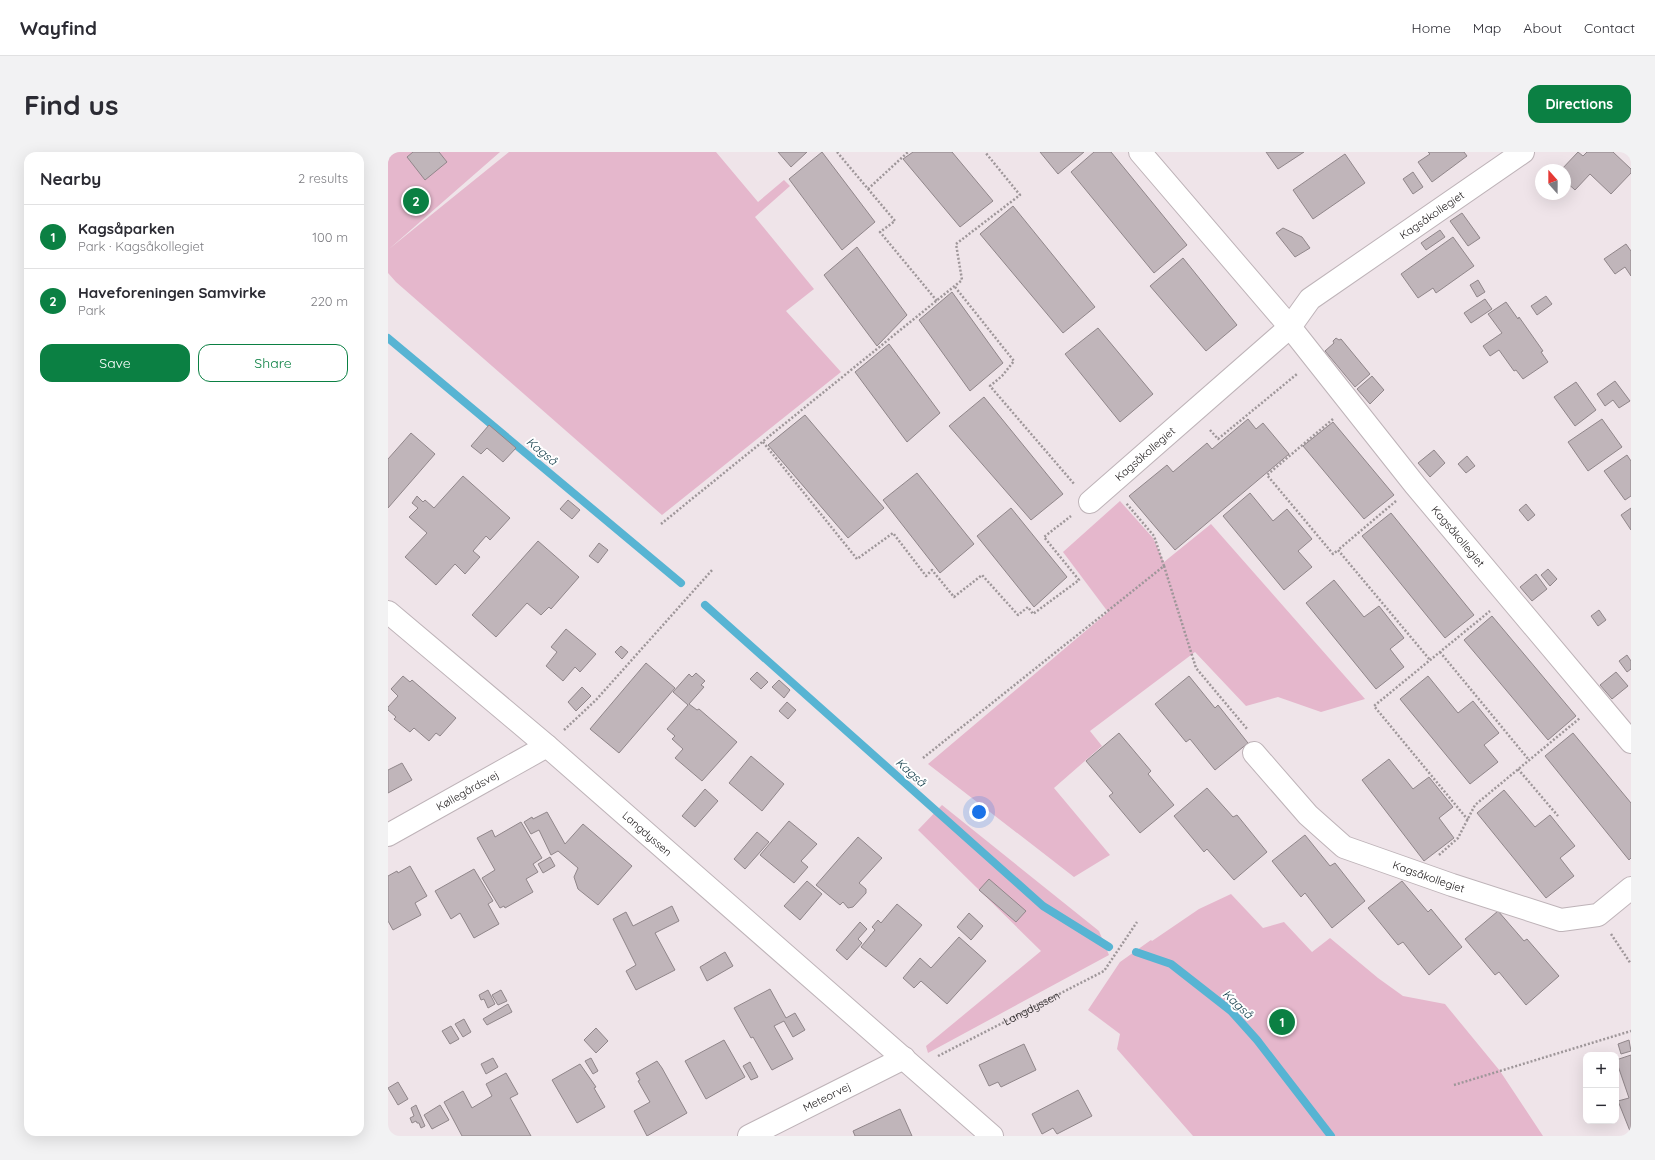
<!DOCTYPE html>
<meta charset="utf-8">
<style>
body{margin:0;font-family:Quicksand,sans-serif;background:#f2f2f3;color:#2b2b33}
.controls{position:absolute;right:12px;bottom:12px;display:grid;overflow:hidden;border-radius:8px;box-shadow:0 4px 16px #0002}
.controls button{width:36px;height:36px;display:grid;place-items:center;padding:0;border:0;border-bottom:1px solid #e1e1e2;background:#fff;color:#2b2b33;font:20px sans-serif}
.compass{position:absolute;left:1147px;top:12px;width:36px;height:36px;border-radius:50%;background:#fff;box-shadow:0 4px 16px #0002;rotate:339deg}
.you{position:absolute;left:591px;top:660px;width:14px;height:14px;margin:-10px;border:3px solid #fff;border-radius:50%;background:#1a73e8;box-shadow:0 0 0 6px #1a73e833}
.badge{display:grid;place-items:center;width:26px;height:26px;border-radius:50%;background:#0b8043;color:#fff;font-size:13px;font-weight:700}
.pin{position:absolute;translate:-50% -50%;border:2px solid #fff;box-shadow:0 1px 4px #0006}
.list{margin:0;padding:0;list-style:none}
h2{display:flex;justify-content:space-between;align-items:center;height:52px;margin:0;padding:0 16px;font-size:17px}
h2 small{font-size:13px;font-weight:400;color:#7c7c81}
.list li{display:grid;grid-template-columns:26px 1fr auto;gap:12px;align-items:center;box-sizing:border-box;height:64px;padding:0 16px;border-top:1px solid #e1e1e2}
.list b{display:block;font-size:15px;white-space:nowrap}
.list p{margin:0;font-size:13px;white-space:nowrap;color:#7c7c81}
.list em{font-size:13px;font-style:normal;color:#7c7c81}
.actions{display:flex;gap:8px;padding:12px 16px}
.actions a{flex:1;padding:9px 0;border:1px solid #0b8043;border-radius:12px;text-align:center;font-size:14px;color:#0b8043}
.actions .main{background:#0b8043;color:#fff}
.map{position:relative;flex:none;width:1243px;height:984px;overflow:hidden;border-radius:12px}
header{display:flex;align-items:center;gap:24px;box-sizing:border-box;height:56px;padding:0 20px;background:#fff;border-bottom:1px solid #e1e1e2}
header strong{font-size:19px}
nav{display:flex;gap:22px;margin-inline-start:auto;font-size:14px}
.intro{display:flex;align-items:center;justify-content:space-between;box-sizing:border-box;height:96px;padding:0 24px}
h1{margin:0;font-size:28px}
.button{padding:10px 18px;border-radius:12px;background:#0b8043;color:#fff;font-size:14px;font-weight:700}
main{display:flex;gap:24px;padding:0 24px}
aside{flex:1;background:#fff;border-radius:12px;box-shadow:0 4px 16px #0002}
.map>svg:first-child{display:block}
.green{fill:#e5b7cc}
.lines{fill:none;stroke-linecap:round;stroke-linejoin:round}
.stream{stroke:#57b4d3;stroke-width:8}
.building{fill:#c0b5ba;stroke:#90868a}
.minor-casing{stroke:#beb3b8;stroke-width:24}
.path{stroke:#9e9699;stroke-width:2.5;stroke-dasharray:2 2;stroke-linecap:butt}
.minor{stroke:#fff;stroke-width:22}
.labels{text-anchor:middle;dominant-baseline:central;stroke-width:4;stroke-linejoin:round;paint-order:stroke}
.street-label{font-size:11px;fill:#1c1819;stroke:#fff}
.water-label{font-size:12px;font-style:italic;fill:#0e3946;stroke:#fff}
</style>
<header>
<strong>Wayfind</strong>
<nav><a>Home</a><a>Map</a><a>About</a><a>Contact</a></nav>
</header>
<div class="intro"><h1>Find us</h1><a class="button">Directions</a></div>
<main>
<aside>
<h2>Nearby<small>2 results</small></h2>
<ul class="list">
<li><span class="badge">1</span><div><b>Kagsåparken</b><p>Park · Kagsåkollegiet</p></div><em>100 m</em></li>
<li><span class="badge">2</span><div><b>Haveforeningen Samvirke</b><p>Park</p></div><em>220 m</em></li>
</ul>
<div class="actions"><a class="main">Save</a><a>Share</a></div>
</aside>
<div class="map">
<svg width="1243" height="984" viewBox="0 0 1243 984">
<rect width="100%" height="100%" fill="#efe4e9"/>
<g class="green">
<polygon points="0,0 112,0 1,97 121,0 328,0 370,50 396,28 402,34 367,65 426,137 398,159 453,220 274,363 8,130 0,121"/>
<polygon points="732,349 765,386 776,410 823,372 977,547 933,560 890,545 858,554 807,500 702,579 714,594 666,636 722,703 686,725 540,612 720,460 675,400"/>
<polygon points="554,653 711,779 721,803 540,901 538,894 653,799 530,678"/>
<polygon points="843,742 875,776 896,770 924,800 942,786 990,826 1015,844 1057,852 1112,919 1155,984 805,984 729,897 732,882 700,858 732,810 763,788 764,789 811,757"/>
</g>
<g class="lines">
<g class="stream">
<polyline points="0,186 293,431"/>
<polyline points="317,453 655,754 721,795"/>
<polyline points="748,800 783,812 843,859 869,888 943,984"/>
</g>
</g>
<g class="building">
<polygon points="25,0 51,0 59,10 37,28 19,5"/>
<polygon points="390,0 419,0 403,15"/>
<polygon points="434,0 487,70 454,98 401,27"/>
<polygon points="525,0 564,0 605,49 572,75 515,7"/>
<polygon points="652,0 696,0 670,22"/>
<polygon points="706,0 723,0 799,93 766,121 683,20"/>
<polygon points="878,0 916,0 890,17"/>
<polygon points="1040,0 1076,0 1079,4 1044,30 1030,10 1042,2"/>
<polygon points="1190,0 1195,4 1199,0 1225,0 1243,17 1243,21 1223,42 1202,22 1187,38 1177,29 1177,18 1173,18"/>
<polygon points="957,2 977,31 925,67 905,38"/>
<polygon points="1025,20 1035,35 1025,42 1015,27"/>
<polygon points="625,54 707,155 675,181 592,82"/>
<polygon points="1074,61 1092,86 1080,94 1062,69"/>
<polygon points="895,76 914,85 922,96 907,105 888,81"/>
<polygon points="1052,78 1057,85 1038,98 1033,91"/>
<polygon points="1065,85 1086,114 1048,141 1045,136 1030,146 1013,122"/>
<polygon points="1238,92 1243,99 1243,124 1237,115 1227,122 1216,107"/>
<polygon points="469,95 519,163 489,194 436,123"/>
<polygon points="795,106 849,173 818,199 762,134"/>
<polygon points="1090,128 1097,140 1089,145 1082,133"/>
<polygon points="564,140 615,211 582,239 531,168"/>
<polygon points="1158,144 1164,152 1149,163 1143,154"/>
<polygon points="1097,147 1104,157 1083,171 1076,161"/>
<polygon points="1118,150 1130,167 1131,165 1155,199 1153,200 1160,210 1135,227 1128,218 1126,219 1111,198 1102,204 1095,194 1114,181 1100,162"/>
<polygon points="710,176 765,242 732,270 677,202"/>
<polygon points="948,186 951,188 953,187 982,222 967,235 937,199 946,191 945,189"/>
<polygon points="501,192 552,261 519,290 467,220"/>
<polygon points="984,224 996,238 982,252 969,237"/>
<polygon points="1227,229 1242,249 1231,256 1225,248 1217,254 1209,242"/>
<polygon points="1188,230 1208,258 1187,274 1166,245"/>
<polygon points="596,245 675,342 643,368 561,274"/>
<polygon points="417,263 496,356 460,386 380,293"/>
<polygon points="860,267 868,277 875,271 901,302 787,398 741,344 779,313 785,320 819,291 824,297"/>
<polygon points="1214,267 1234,295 1200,319 1180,290"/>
<polygon points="945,270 1006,343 976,367 915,294"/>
<polygon points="101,273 128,296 115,310 99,296 93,302 83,294"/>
<polygon points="23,281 47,302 0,356 0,307"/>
<polygon points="1046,298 1057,311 1042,325 1030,311"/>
<polygon points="1239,303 1243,309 1243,344 1237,348 1216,319"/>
<polygon points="1079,304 1087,314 1078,321 1070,312"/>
<polygon points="529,321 586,392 552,421 495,348"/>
<polygon points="75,324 122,366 102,388 98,384 85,399 92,405 77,422 67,412 48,433 17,405 39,381 21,365 30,356 24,351 29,344 35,350 37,348 46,356"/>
<polygon points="862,341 885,369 899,357 924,387 910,399 924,415 896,438 835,364"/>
<polygon points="180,348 192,358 184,367 172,357"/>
<polygon points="1138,352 1147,363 1140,369 1131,358"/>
<polygon points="623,356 679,425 646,455 589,384"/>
<polygon points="1243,356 1243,378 1233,363"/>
<polygon points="1003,361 1086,463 1057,486 974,384"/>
<polygon points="150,389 191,425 163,457 161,455 153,463 139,451 108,485 84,463"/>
<polygon points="211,391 220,398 210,411 201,404"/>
<polygon points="1160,417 1169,427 1162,434 1153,423"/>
<polygon points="1148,422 1159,437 1144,449 1132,435"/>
<polygon points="946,428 976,465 991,454 1016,486 1002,497 1016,515 988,537 918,451"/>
<polygon points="1211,458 1218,468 1210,474 1203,464"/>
<polygon points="1104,464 1188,564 1160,588 1076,488"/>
<polygon points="178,477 208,502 192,520 187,515 175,529 158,514 169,500 163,495"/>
<polygon points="233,494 240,500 234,507 227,500"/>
<polygon points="1239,503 1243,509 1243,517 1239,520 1231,509"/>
<polygon points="258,511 287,536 231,601 202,577"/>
<polygon points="369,520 380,530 373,537 362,527"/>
<polygon points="1228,520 1240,534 1224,547 1212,533"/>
<polygon points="308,521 317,529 313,533 316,535 301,552 309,558 311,557 349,590 314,629 287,606 295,597 284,587 287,584 279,577 300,553 285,540 301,522 304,525"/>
<polygon points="15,524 22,530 24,528 68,566 52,584 48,581 41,589 26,576 22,580 6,567 8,565 0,558 0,555 10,544 3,537"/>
<polygon points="801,524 827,556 830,553 860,591 827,618 802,587 798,590 767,552"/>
<polygon points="1040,524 1070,561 1085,549 1111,581 1096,593 1110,610 1082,632 1012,547"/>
<polygon points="391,528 402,538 396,546 384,535"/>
<polygon points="194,535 203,544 188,559 180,550"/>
<polygon points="399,550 408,558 400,567 391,559"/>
<polygon points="731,581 763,619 760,622 786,653 752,681 721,644 725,641 698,609"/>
<polygon points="1185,581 1243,651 1243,706 1241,708 1157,604"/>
<polygon points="363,604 396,632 374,659 341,631"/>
<polygon points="1001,607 1025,637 1041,625 1065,655 1051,666 1066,686 1036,709 974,628"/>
<polygon points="14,611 24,628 0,641 0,618"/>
<polygon points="819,636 845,665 849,663 879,700 846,728 819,697 816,700 786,664"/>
<polygon points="317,637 330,649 307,675 294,664"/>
<polygon points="1116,638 1147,675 1162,663 1187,694 1172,706 1186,724 1158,746 1089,661"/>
<polygon points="159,660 177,692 195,672 244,714 210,753 190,737 186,725 190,716 170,699 163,703 151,678 143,682 136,670 144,665 145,667"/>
<polygon points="401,669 429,692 413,709 420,715 406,731 372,703"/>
<polygon points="133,670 154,706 145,712 150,720 138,727 145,740 117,756 116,754 112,756 94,726 107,718 89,686 104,678 107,685"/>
<polygon points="369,680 381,690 357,717 346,707"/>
<polygon points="917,683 942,714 947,711 977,749 944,776 917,741 913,745 884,709"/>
<polygon points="470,685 494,706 471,731 478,737 478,741 465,755 460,756 455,750 452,753 428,733"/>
<polygon points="162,705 167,714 155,721 150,712"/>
<polygon points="22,714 39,744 27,751 33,763 5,778 0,769 0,724 9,719 10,721"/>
<polygon points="86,717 105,749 100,752 111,772 86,786 72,761 63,767 47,739"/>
<polygon points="601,727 638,759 628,770 591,738"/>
<polygon points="419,729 434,742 412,768 396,754"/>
<polygon points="1014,729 1040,760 1043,757 1074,795 1041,823 1015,790 1010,793 980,756"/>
<polygon points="509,752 534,773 498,815 473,795 487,778 484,775 490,768 493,771"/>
<polygon points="284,754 291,769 267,781 287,818 248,838 238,819 248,813 225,767 238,760 245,774"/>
<polygon points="1110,759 1136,789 1139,787 1171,824 1138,853 1111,820 1107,823 1077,787"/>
<polygon points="581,761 595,774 583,788 569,775"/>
<polygon points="472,770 479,777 470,787 474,791 459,808 448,798"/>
<polygon points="571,785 598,809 559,852 533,829 526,836 515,826 532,806 543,816"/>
<polygon points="337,800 345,814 319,829 312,815"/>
<polygon points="382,837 398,866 407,861 417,878 405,885 396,869 386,874 405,907 384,918 365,885 363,886 346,856"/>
<polygon points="100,838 107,852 100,856 96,847 93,848 91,843"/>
<polygon points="113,838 119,849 110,853 104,843"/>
<polygon points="120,852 124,860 99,873 95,867"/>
<polygon points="76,867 83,880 75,885 67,872"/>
<polygon points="63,874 71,887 62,892 54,879"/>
<polygon points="208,876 220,889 208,901 196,888"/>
<polygon points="336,888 357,925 318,947 297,909"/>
<polygon points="1241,888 1243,899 1233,902 1230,892"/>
<polygon points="636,892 648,918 613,935 610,930 601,934 591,913"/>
<polygon points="1243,903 1243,979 1242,979 1230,949 1241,946 1228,908"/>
<polygon points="105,906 110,915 98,922 93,912"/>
<polygon points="203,906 210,919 205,922 197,909"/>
<polygon points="269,909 274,916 299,961 259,984 246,959 262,950 250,929 252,928 248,921"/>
<polygon points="362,910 370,925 363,928 355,914"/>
<polygon points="192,912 208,935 206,936 217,955 189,971 164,928"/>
<polygon points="118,921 130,942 122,946 143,984 74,984 56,950 75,939 84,956 104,944 98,932"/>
<polygon points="10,930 20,947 10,953 0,936"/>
<polygon points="690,938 704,964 669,982 665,976 654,982 644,962"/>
<polygon points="28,953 37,974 33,976 31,971 29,971 28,969 24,971 22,966 26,964 23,956"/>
<polygon points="52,953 61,968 44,977 36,963"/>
<polygon points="512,957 524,984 467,984 465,979"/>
</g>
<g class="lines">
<g class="minor-casing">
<g id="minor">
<path id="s2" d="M752 0 902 175 1027 333 1243 590"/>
<path id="s3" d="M702 350 902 175 922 147 1135 0"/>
<path id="s4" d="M0 460 159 594 604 984"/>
<path id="s5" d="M866 601 920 663 956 695 1064 733 1173 768 1210 763 1243 736"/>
<path id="s6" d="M0 683 159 594"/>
<path id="s7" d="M361 984 516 906"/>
</g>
</g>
<g class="path">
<polyline points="449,0 507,69 492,80 549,149"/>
<polyline points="480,37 520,0"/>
<polyline points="567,135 626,209 614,224 602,234 687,333"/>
<polyline points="945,267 879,323 945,402 950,398"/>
<polyline points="822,278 830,287 909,222"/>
<polyline points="375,290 469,407 505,381 538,424 544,418 566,445 594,423 630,463 640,455 645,462 691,428 656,385 683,364"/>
<polyline points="1008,349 950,398 1042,508"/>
<polyline points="273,372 574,128 568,92 632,43 597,0"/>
<polyline points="776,414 808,516 860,578"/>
<polyline points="1052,500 1141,608"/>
<polyline points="176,578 208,548 325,417"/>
<polyline points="535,606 776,414 766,384 738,351"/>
<polyline points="1130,617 1170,664"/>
<polyline points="1080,668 986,554 1102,459"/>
<polyline points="1051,703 1070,686 1087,653 1192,566"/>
<polyline points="1223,782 1243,812"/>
<path id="s1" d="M550 904 716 819 749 770"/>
<polyline points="1066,933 1243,879"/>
</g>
<use href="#minor" class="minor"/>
</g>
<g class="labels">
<g class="street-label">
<text stroke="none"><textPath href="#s3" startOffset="448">Kagsåkollegiet</textPath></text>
<text stroke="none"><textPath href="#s3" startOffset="73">Kagsåkollegiet</textPath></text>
<text stroke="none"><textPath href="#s2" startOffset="499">Kagsåkollegiet</textPath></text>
<text stroke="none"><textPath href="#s6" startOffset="91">Køllegårdsvej</textPath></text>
<text stroke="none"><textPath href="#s4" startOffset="341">Langdyssen</textPath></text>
<text stroke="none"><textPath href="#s5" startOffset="220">Kagsåkollegiet</textPath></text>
<text stroke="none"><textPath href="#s1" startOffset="105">Langdyssen</textPath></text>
<text stroke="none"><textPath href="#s7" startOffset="87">Meteorvej</textPath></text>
</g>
<g class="water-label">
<text transform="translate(154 299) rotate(40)">Kagså</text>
<text transform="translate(523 620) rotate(42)">Kagså</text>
<text transform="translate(850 852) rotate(43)">Kagså</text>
</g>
</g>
</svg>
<div class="controls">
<button>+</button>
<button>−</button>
</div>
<svg class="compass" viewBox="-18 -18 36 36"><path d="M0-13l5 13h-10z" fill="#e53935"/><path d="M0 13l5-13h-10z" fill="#7c7c81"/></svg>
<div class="you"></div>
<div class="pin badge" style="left:894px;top:870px">1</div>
<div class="pin badge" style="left:28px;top:49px">2</div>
</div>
</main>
